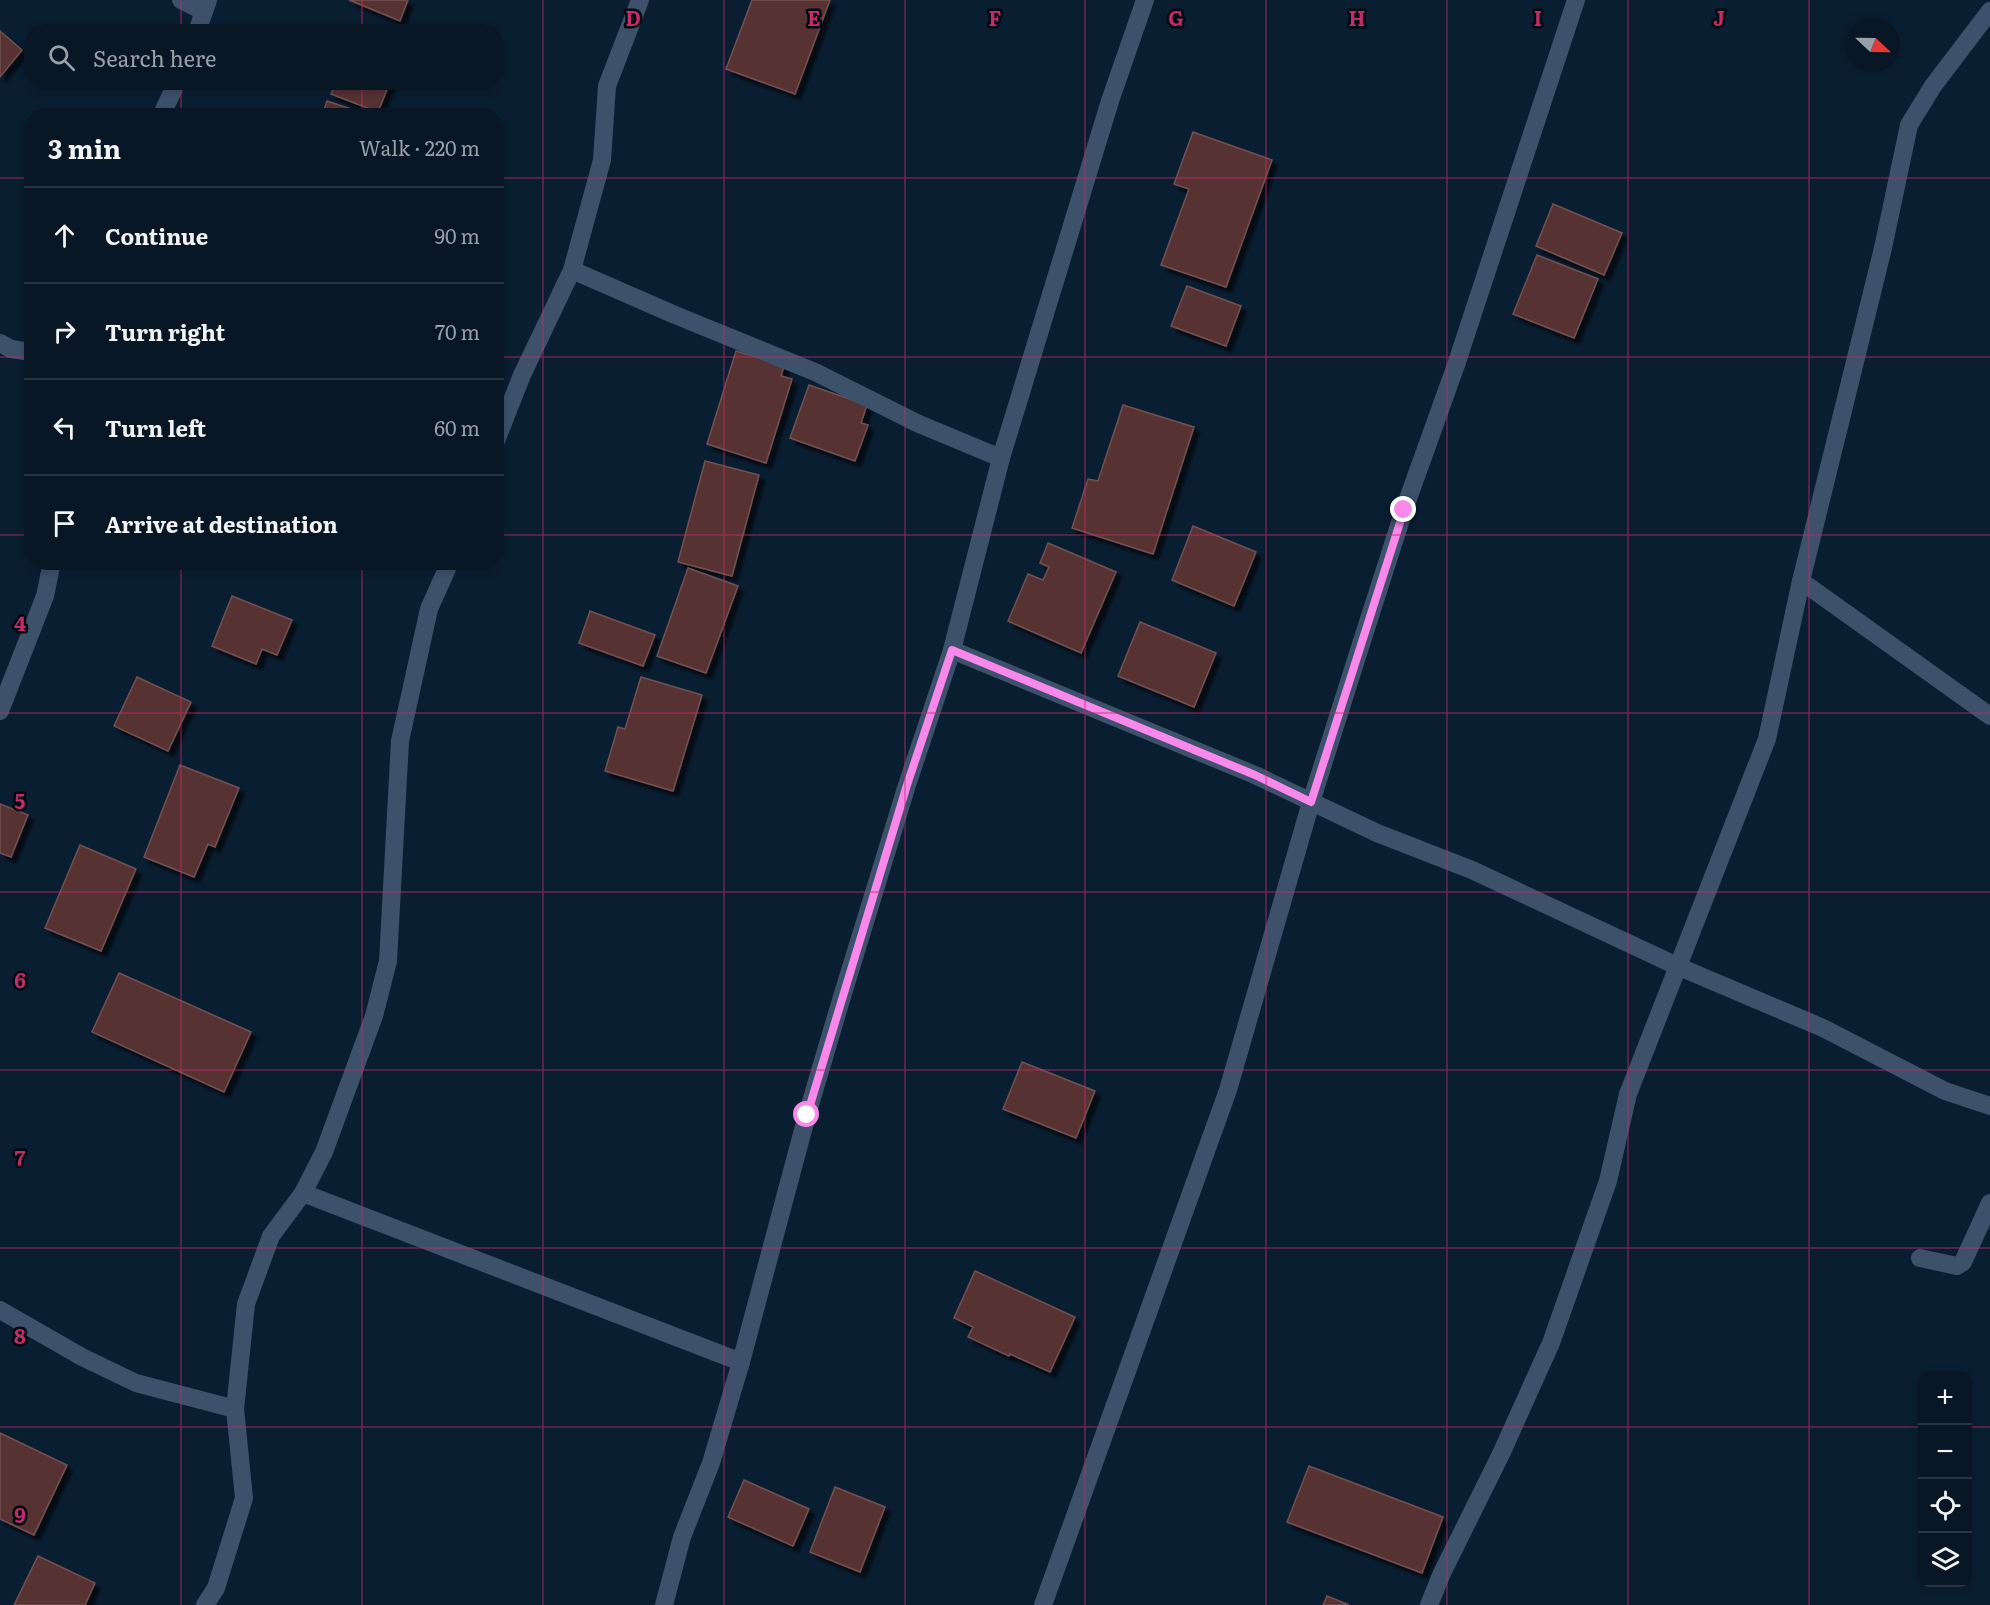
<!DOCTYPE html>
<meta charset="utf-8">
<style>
body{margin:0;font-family:Literata,serif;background:#162332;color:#f1f3f6}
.controls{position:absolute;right:18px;bottom:18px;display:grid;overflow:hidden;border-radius:12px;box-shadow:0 3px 9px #0003}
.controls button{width:54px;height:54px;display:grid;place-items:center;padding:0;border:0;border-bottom:2px solid #293543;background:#081626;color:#f1f3f6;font:30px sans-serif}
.compass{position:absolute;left:1846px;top:18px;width:54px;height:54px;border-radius:50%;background:#081626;box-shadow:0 3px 9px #0003;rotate:112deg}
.stop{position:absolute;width:18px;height:18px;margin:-14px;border:4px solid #f888ea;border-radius:50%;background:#fff}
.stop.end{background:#f888ea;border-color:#fff;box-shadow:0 2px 6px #0008}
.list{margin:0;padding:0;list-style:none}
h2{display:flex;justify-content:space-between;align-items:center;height:78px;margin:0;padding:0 24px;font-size:26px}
h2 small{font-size:20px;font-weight:400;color:#989fa7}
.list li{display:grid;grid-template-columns:39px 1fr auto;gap:18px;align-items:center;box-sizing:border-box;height:96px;padding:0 24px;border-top:2px solid #293543}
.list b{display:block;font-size:22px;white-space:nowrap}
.list em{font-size:20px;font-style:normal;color:#989fa7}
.icon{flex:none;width:33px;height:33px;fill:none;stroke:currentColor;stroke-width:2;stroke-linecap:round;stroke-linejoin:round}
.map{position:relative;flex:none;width:1990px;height:1605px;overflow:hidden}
.search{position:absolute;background:#081626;box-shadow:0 3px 9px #0003;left:24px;top:24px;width:480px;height:66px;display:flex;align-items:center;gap:15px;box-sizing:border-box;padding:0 21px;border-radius:24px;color:#989fa7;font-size:22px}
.panel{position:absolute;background:#081626;box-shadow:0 3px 9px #0003;left:24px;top:108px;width:480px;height:462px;border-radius:24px}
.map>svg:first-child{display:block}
.building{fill:#563333;stroke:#735050;stroke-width:1.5;filter:url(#shadow)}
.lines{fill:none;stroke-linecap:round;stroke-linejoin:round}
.lane{stroke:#3d516b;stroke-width:18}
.street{stroke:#3d516b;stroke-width:18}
.route{stroke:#f888ea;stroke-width:8}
.grid{fill:none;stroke:#c32b69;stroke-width:1.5;stroke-opacity:0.55}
.grid-label{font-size:20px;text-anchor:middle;font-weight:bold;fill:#c32b69;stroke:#020810;stroke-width:5;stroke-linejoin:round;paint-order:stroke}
</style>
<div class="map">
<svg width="1990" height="1605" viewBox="0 0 1990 1605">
<defs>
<filter id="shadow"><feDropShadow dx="5.5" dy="5.5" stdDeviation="1.5" flood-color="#0009"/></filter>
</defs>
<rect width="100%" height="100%" fill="#0a1e32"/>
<g class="building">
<polygon points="349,0 408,0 400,21"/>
<polygon points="752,0 830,0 795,94 726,69"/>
<polygon points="0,31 22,50 0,77"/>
<polygon points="336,82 390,82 378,112 331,94"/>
<polygon points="327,101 372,116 322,116"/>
<polygon points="1193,132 1272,160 1226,287 1161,265 1189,189 1174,184"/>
<polygon points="1553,204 1622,233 1604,275 1536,246"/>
<polygon points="1537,255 1598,279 1574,338 1513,314"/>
<polygon points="1187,286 1241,306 1226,346 1171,326"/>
<polygon points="736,351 784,366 781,376 792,379 766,463 707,444"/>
<polygon points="809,385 867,405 861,423 868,425 855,461 790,438"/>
<polygon points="1123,405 1194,427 1153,554 1072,528 1088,479 1098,481"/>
<polygon points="705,461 759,475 732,576 678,562"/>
<polygon points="1193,526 1256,552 1234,606 1172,580"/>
<polygon points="1048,543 1116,572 1081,653 1008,621 1028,574 1043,580 1049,567 1040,563"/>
<polygon points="688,568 738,586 706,673 657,656"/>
<polygon points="232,596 292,620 277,655 262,649 256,664 212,646"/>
<polygon points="590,611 655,635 643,666 579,643"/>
<polygon points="1140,622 1216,653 1194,707 1118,676"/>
<polygon points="137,677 191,702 168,751 114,726"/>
<polygon points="641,677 702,695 673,791 605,771 618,727 625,729"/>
<polygon points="180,765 239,788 215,847 208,844 194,877 144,857"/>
<polygon points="0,804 28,815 11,857 0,853"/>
<polygon points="80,845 136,869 101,951 45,928"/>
<polygon points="119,973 251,1032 224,1092 92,1032"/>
<polygon points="1022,1062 1095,1091 1076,1138 1003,1109"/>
<polygon points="975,1271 1075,1317 1050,1372 1010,1354 1009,1356 968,1337 973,1327 954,1318"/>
<polygon points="0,1433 67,1465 34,1535 0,1519"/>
<polygon points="1309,1466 1443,1517 1422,1573 1287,1522"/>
<polygon points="744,1480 809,1509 793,1546 728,1517"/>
<polygon points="835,1487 885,1507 860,1572 810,1552"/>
<polygon points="38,1556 95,1583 85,1605 14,1605"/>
<polygon points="1327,1596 1349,1605 1323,1605"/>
</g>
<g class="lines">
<polyline class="lane" points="1920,1258 1957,1266 1963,1262 1990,1203"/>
<g class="street">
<polyline points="181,0 203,11"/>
<polyline points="197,32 208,0"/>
<polyline points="161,116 177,82"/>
<polyline points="572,270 675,315 815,372 919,424 1001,458"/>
<polyline points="0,343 11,349 32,352"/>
<polyline points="496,441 522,375 572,270 602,160 607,86 640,0"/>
<polyline points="1801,581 1990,716"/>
<polyline points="952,650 1255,775 1377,833 1472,870 1677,966 1823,1028 1945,1091 1990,1106"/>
<polyline points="0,711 45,596 52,562"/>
<polyline points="303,1193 741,1362"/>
<polyline points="0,1310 82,1357 136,1383 235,1409"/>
<polyline points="205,1605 216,1588 244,1498 235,1409 246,1304 271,1236 303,1193 324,1152 374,1016 388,961 400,741 429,609 450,562"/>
<polyline points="664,1605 682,1537 711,1463 741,1362 807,1115 841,1000 907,785 952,650 1001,458 1110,101 1145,0"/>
<polyline points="1043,1605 1228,1090 1311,802 1362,641 1404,510 1456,365 1576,0"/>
<polyline points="1429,1605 1442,1573 1501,1454 1551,1343 1608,1181 1628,1094 1767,739 1801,581 1883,248 1909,125 1933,86 1990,11"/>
</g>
</g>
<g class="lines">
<polyline class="route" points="807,1115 907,785 952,650 1255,775 1311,802 1404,510"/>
</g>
<path class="grid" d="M181 0V32M362 0V32M543 0V1605M724 0V1605M905 0V1605M1085 0V1605M1266 0V1605M1447 0V1605M1628 0V1605M1809 0V1605M181 82V116M362 82V116M0 178H32M496 178H1990M0 357H32M496 357H1990M0 535H32M496 535H1990M181 562V1605M362 562V1605M0 713H1990M0 892H1990M0 1070H1990M0 1248H1990M0 1427H1922M1968 1427H1990"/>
<g class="grid-label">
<text x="633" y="26">D</text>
<text x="814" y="26">E</text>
<text x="995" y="26">F</text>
<text x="1176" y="26">G</text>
<text x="1357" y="26">H</text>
<text x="1538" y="26">I</text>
<text x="1719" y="26">J</text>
<text x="20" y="631">4</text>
<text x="20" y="809">5</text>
<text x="20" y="988">6</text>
<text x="20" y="1166">7</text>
<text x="20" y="1344">8</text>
<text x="20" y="1523">9</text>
</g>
</svg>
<div class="controls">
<button>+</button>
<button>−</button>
<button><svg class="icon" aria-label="locate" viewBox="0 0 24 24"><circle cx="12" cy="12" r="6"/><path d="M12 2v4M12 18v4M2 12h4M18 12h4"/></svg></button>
<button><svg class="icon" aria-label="layers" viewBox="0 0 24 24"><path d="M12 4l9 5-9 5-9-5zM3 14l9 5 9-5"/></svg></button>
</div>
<svg class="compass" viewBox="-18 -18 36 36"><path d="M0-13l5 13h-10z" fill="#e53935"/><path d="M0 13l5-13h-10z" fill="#989fa7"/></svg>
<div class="stop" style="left:807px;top:1115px"></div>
<div class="stop end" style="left:1404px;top:510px"></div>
<div class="search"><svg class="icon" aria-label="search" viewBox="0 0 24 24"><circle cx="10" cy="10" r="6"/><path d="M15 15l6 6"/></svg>Search here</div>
<section class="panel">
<h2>3 min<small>Walk · 220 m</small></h2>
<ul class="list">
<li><svg class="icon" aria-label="ahead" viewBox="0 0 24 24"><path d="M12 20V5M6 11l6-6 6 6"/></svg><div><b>Continue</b></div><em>90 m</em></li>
<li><svg class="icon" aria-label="right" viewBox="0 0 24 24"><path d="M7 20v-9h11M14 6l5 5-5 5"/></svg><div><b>Turn right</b></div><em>70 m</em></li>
<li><svg class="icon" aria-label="left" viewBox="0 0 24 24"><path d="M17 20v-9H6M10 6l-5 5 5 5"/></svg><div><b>Turn left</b></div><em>60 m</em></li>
<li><svg class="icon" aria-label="arrive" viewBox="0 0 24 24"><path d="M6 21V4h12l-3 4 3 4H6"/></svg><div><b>Arrive at destination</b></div></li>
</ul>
</section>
</div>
